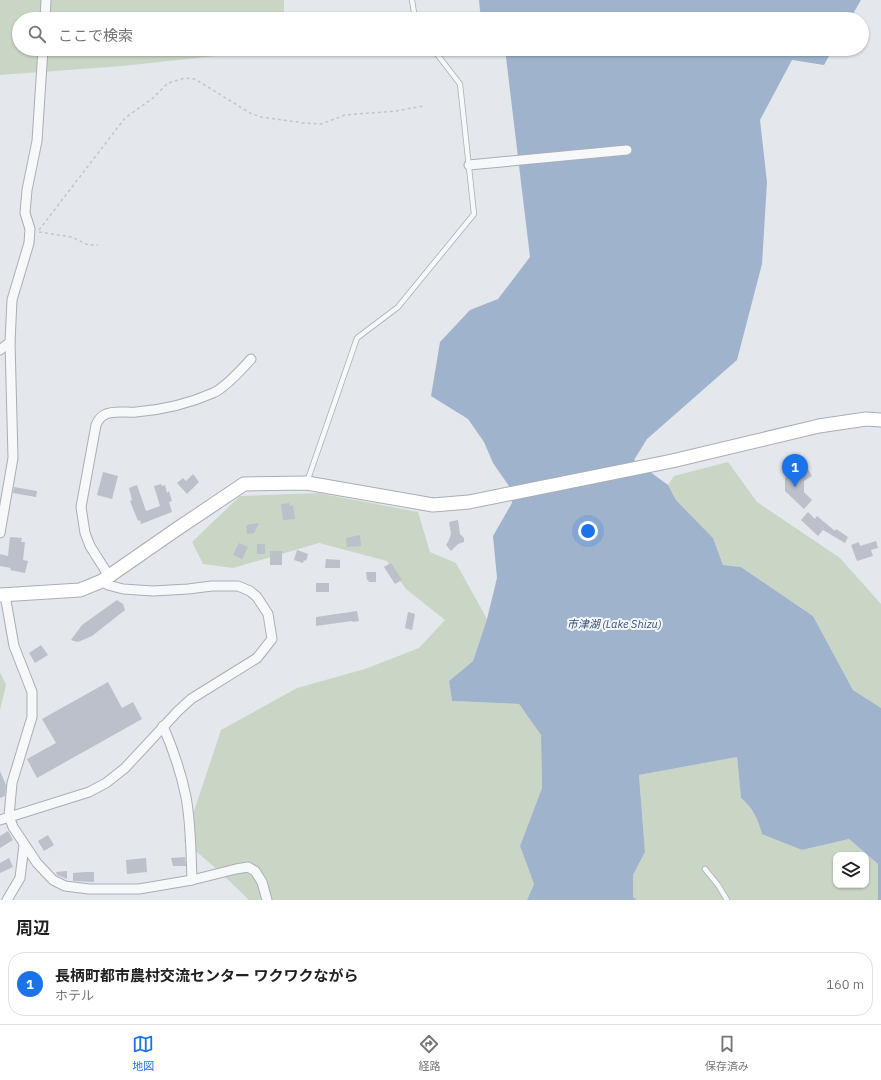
<!DOCTYPE html>
<html lang="ja">
<meta charset="utf-8">
<style>
body{margin:0;font-family:"IBM Plex Sans","Noto Sans JP",sans-serif;background:#f6f6f6;color:#202124}
.controls{position:absolute;right:12px;bottom:12px;display:grid;overflow:hidden;border-radius:8px;box-shadow:0 1px 3px #0004}
.controls button{width:36px;height:36px;display:grid;place-items:center;padding:0;border:0;border-bottom:1px solid #e0e0e0;background:#fff;color:#202124;font:20px sans-serif}
.you{position:absolute;left:588px;top:531px;width:14px;height:14px;margin:-10px;border:3px solid #fff;border-radius:50%;background:#1a73e8;box-shadow:0 0 0 6px #1a73e833}
.badge{display:grid;place-items:center;width:26px;height:26px;border-radius:50%;background:#1a73e8;color:#fff;font-size:13px;font-weight:700}
.pin{position:absolute;translate:-50% -33px;filter:drop-shadow(0 1px 2px #0008)}
.pin::after{content:'';position:absolute;top:21px;width:14px;height:12px;background:inherit;clip-path:polygon(0 0,100% 0,50% 100%)}
.list{margin:0;padding:0;list-style:none}
h2{display:flex;justify-content:space-between;align-items:center;height:52px;margin:0;padding:0 16px;font-size:17px}
h2 small{font-size:13px;font-weight:400;color:#757577}
.list li{display:grid;grid-template-columns:26px 1fr auto;gap:12px;align-items:center;box-sizing:border-box;height:64px;margin:0 8px 8px;padding:0 8px;border:1px solid #e0e0e0;border-radius:16px}
.list b{display:block;font-size:15px;white-space:nowrap}
.list p{margin:0;font-size:13px;white-space:nowrap;color:#757577}
.list em{font-size:13px;font-style:normal;color:#757577}
.icon{flex:none;width:22px;height:22px;fill:none;stroke:currentColor;stroke-width:2;stroke-linecap:round;stroke-linejoin:round}
.map{position:relative;flex:none;width:881px;height:900px;overflow:hidden}
.search{position:absolute;background:#fff;box-shadow:0 1px 3px #0004;left:12px;right:12px;top:12px;height:44px;display:flex;align-items:center;gap:10px;box-sizing:border-box;padding:0 14px;border-radius:22px;color:#757577;font-size:15px}
.sheet{height:124px;background:#fff}
nav{display:flex;justify-content:space-around;align-items:center;box-sizing:border-box;height:56px;border-top:1px solid #e0e0e0;background:#fff;font-size:11px;color:#757577}
nav a{display:grid;justify-items:center;gap:2px}
nav .on{color:#1a73e8}
.map>svg:first-child{display:block}
.green{fill:#c9d6c5;fill-rule:evenodd}
.water{fill:#9fb4cc}
.building{fill:#bbc0ca}
.lines{fill:none;stroke-linecap:round;stroke-linejoin:round}
.lane-casing{stroke:#a9aeb7;stroke-width:6}
.street-casing{stroke:#a9aeb7;stroke-width:11}
.secondary-casing{stroke:#a9aeb7;stroke-width:15}
.path{stroke:#c2c5cb;stroke-width:1.5;stroke-dasharray:3 3;stroke-linecap:butt}
.lane{stroke:#f7f8fa;stroke-width:4.5}
.street{stroke:#f7f8fa;stroke-width:9}
.secondary{stroke:#fff;stroke-width:13}
.labels{text-anchor:middle;dominant-baseline:central;stroke-width:4;stroke-linejoin:round;paint-order:stroke}
.water-label{font-size:11px;font-style:italic;fill:#34527a;stroke:#f4f6f9}
</style>
<div class="map">
<svg width="881" height="900" viewBox="0 0 881 900">
<rect width="100%" height="100%" fill="#e4e7ec"/>
<g class="green">
<polygon points="0,0 284,0 284,19 19,19 19,49 283,49 122,66 0,75"/>
<polygon points="728,462 757,502 840,558 881,604 881,708 853,690 813,616 741,567 723,565 713,538 676,500 668,485 674,476"/>
<polygon points="318,493 418,512 430,552 456,563 487,619 473,661 449,681 452,701 519,704 541,735 542,788 520,846 534,884 527,900 249,900 219,871 184,841 221,730 297,688 365,669 419,648 445,620 406,589 387,561 319,543 233,568 203,564 192,542 240,496"/>
<polygon points="0,672 6,685 0,710"/>
<path d="M737 757 741 798C753 808 758 819 762 833L802 850 849 839 878 864V900H637L633 897V875L645 852 639 775ZM836 855H866V885H836Z"/>
</g>
<g class="water">
<polygon points="479,0 861,0 850,19 486,19 480,11"/>
<path d="M505 49H833L824 65 792 60 760 120 767 182 762 264 737 360 647 439 634 460 668 485 676 500 713 538 723 565 741 567 813 616 853 690 881 708V900H878V864L849 839 802 850 762 834C758 819 753 808 741 798L737 757 639 775 645 852 633 875V897L637 900H527L534 884 520 846 542 788 541 735 519 704 452 701 449 681 473 661 487 619 497 578 493 536 512 503 511 489 493 463 484 442 468 419 431 396 440 342 470 310 498 299 530 257Z"/>
</g>
<g class="building">
<polygon points="806,466 812,476 804,481 804,492 812,500 804,509 785,491 785,478"/>
<polygon points="103,472 118,476 112,499 97,495"/>
<polygon points="193,474 199,482 187,494 177,483 183,478 186,481"/>
<polygon points="161,484 162,486 165,485 167,493 169,491 172,501 169,502 172,512 141,524 140,520 138,521 130,501 132,500 129,488 137,485 146,511 160,506 154,486"/>
<polygon points="14,487 37,491 36,497 13,493"/>
<polygon points="289,503 290,506 293,505 295,519 283,520 281,504"/>
<polygon points="808,512 815,519 817,516 835,531 836,529 848,537 845,543 823,530 818,536 801,520"/>
<polygon points="458,520 460,534 464,538 464,542 458,544 451,551 446,545 448,542 451,534 449,522"/>
<polygon points="259,523 254,533 247,534 246,525"/>
<polygon points="360,535 361,546 347,547 346,538"/>
<polygon points="10,537 22,538 21,542 25,542 23,560 28,561 25,573 10,570 11,568 0,566 0,554 8,556"/>
<polygon points="876,541 878,548 871,550 873,556 857,561 851,545 859,542 860,546"/>
<polygon points="239,543 248,547 242,559 233,555"/>
<rect x="257" y="544" width="8" height="10"/>
<polygon points="297,550 308,554 306,561 304,560 303,563 294,560"/>
<rect x="270" y="551" width="12" height="14"/>
<polygon points="326,559 340,560 340,568 325,568"/>
<polygon points="391,563 402,580 395,584 384,567"/>
<polygon points="366,572 376,572 376,582 369,582 368,580 367,580"/>
<rect x="316" y="583" width="13" height="9"/>
<polygon points="117,600 123,604 125,610 92,636 78,642 71,640 82,625"/>
<polygon points="357,611 359,621 353,622 352,621 316,626 316,617"/>
<polygon points="408,612 415,614 412,630 405,628"/>
<polygon points="41,645 48,655 35,663 29,653"/>
<polygon points="108,682 122,708 133,702 142,719 37,778 27,759 56,743 42,719"/>
<polygon points="0,771 6,785 5,796 0,798"/>
<polygon points="8,831 13,840 0,848 0,836"/>
<polygon points="48,835 54,845 44,851 38,841"/>
<polygon points="185,857 186,866 173,866 171,858"/>
<polygon points="9,858 13,867 0,873 0,863"/>
<polygon points="146,858 147,872 127,874 126,860"/>
<polygon points="67,871 67,879 57,875 56,872"/>
<polygon points="85,872 94,872 94,882 73,881 73,873"/>
</g>
<g class="lines">
<g class="lane-casing">
<g id="lane">
<polyline points="412,0 415,19"/>
<polyline points="307,482 357,338 398,307 474,214 460,84 433,49"/>
<polyline points="705,869 718,885 727,900"/>
</g>
</g>
<g class="street-casing">
<g id="street">
<polyline points="45,19 46,0"/>
<polyline points="469,165 627,150"/>
<polyline points="0,350 10,342 12,300 29,243 30,229 25,213 27,190 37,141 43,49"/>
<polyline points="0,533 13,458 10,342"/>
<path d="M109 576 90 546 85 533 81 507 96 425C98 420 101 416 106 414 115 410 126 413 136 412 162 410 188 404 213 393 225 388 242 369 251 359"/>
<polyline points="5,595 14,646 32,692 32,717 12,783 9,816 13,827 37,863 53,880 65,886 89,889 139,889 192,880 236,869 248,867 255,871 262,882 267,900"/>
<path d="M163 726C173 749 181 772 186 797 191 824 191 853 192 880"/>
<polyline points="0,820 89,792 106,783 125,768 178,711 191,699 257,658 272,639 268,614 257,597 250,591 238,586 212,586 188,589 153,591 123,589 108,585 102,581"/>
<polyline points="7,900 20,878 24,845"/>
</g>
</g>
<g class="secondary-casing">
<polyline id="secondary" points="0,595 80,590 102,581 174,531 244,484 307,483 433,505 469,502 672,461 819,426 866,419 881,420"/>
</g>
<g class="path">
<polyline points="39,230 125,118 153,98 168,83 185,78 195,79 250,113 261,117 304,123 321,124 345,115 396,111 423,106"/>
<polyline points="39,232 72,237 88,245 98,245"/>
</g>
<use href="#lane" class="lane"/>
<use href="#street" class="street"/>
<use href="#secondary" class="secondary"/>
</g>
<g class="labels">
<g class="water-label">
<text x="614" y="624">市津湖 (Lake Shizu)</text>
</g>
</g>
</svg>
<div class="controls">
<button><svg class="icon" aria-label="layers" viewBox="0 0 24 24"><path d="M12 4l9 5-9 5-9-5zM3 14l9 5 9-5"/></svg></button>
</div>
<div class="you"></div>
<div class="pin badge" style="left:795px;top:487px">1</div>
<div class="search"><svg class="icon" aria-label="search" viewBox="0 0 24 24"><circle cx="10" cy="10" r="6"/><path d="M15 15l6 6"/></svg>ここで検索</div>
</div>
<section class="sheet">
<h2>周辺<small></small></h2>
<ul class="list">
<li><span class="badge">1</span><div><b>長柄町都市農村交流センター ワクワクながら</b><p>ホテル</p></div><em>160 m</em></li>
</ul>
</section>
<nav>
<a class="on"><svg class="icon" aria-label="map" viewBox="0 0 24 24"><path d="M3 6l6-2 6 2 6-2v14l-6 2-6-2-6 2zM9 4v14M15 6v14"/></svg>地図</a>
<a><svg class="icon" aria-label="directions" viewBox="0 0 24 24"><path d="M12 3l9 9-9 9-9-9zM9 14v-3h6M13 9l2 2-2 2"/></svg>経路</a>
<a><svg class="icon" aria-label="saved" viewBox="0 0 24 24"><path d="M7 4h10v16l-5-4-5 4z"/></svg>保存済み</a>
</nav>
